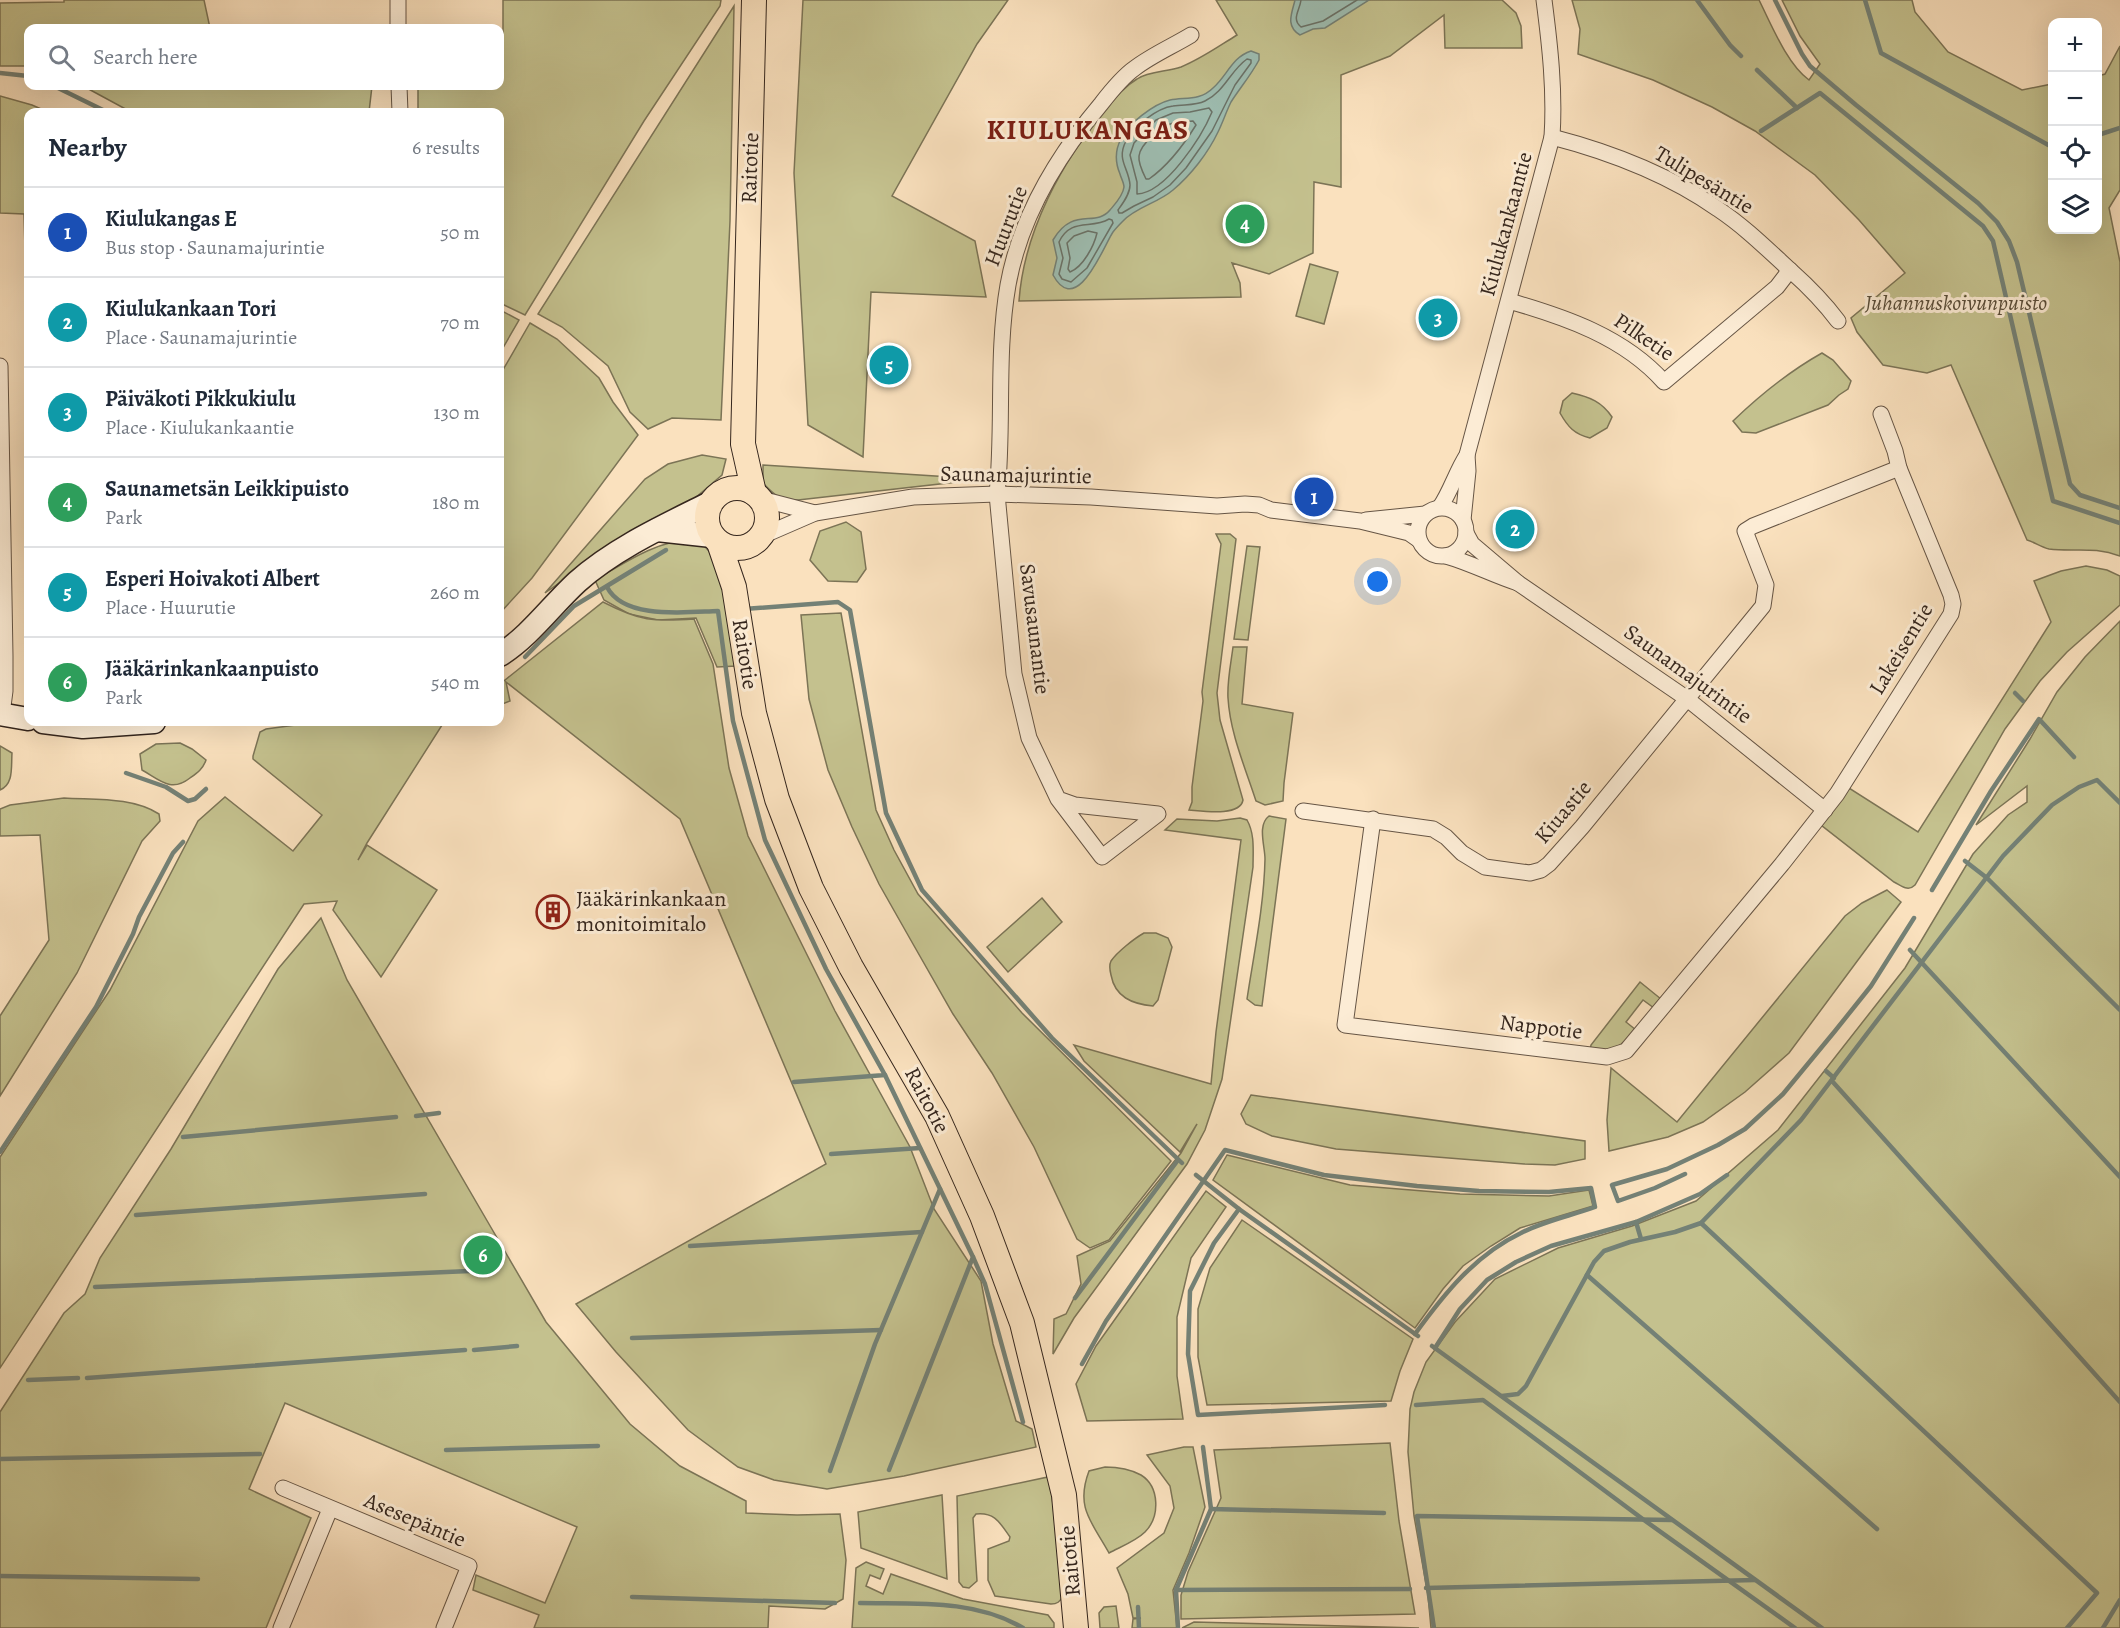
<!DOCTYPE html>
<meta charset="utf-8">
<style>
body{margin:0;font-family:Alegreya,serif;background:#f6f6f7;color:#1f2937}
.controls{position:absolute;right:18px;top:18px;display:grid;overflow:hidden;border-radius:12px;box-shadow:0 6px 24px #0002}
.controls button{width:54px;height:54px;display:grid;place-items:center;padding:0;border:0;border-bottom:2px solid #e0e1e3;background:#fff;color:#1f2937;font:30px sans-serif}
.you{position:absolute;left:1378px;top:582px;width:21px;height:21px;margin:-15px;border:4px solid #fff;border-radius:50%;background:#1a73e8;box-shadow:0 0 0 9px #1a73e833}
.badge{display:grid;place-items:center;width:39px;height:39px;border-radius:50%;background:#db2777;color:#fff;font-size:20px;font-weight:700}
.pin{position:absolute;translate:-50% -50%;border:3px solid #fff;box-shadow:0 2px 6px #0006}
.list{margin:0;padding:0;list-style:none}
h2{display:flex;justify-content:space-between;align-items:center;height:78px;margin:0;padding:0 24px;font-size:26px}
h2 small{font-size:20px;font-weight:400;color:#747a83}
.list li{display:grid;grid-template-columns:39px 1fr auto;gap:18px;align-items:center;box-sizing:border-box;height:90px;padding:0 24px;border-top:2px solid #e0e1e3}
.list b{display:block;font-size:22px;white-space:nowrap}
.list p{margin:0;font-size:20px;white-space:nowrap;color:#747a83}
.list em{font-size:20px;font-style:normal;color:#747a83}
.icon{flex:none;width:33px;height:33px;fill:none;stroke:currentColor;stroke-width:2;stroke-linecap:round;stroke-linejoin:round}
.map{position:relative;flex:none;width:2120px;height:1628px;overflow:hidden}
.search{position:absolute;background:#fff;box-shadow:0 6px 24px #0002;left:24px;top:24px;width:480px;height:66px;display:flex;align-items:center;gap:15px;box-sizing:border-box;padding:0 21px;border-radius:12px;color:#747a83;font-size:22px}
.panel{position:absolute;background:#fff;box-shadow:0 6px 24px #0002;left:24px;top:108px;width:480px;height:618px;border-radius:12px}
.map>svg:first-child{display:block}
.green{fill:#c4c18e;stroke:#7c7456;stroke-width:1.5}
.water{fill:#9ebeb2;stroke:#748176;stroke-width:1.5}
.lines{fill:none;stroke-linecap:round;stroke-linejoin:round}
.shore{stroke:#6a7268;stroke-width:1.5}
.stream{stroke:#748176;stroke-width:4.5}
.street-casing{stroke:#665545;stroke-width:17}
.secondary-casing{stroke:#35261d;stroke-width:25}
.primary-casing{stroke:#35261d;stroke-width:26}
.street{stroke:#fcecd5;stroke-width:15}
.secondary{stroke:#fcecd5;stroke-width:22}
.primary{stroke:#fae1be;stroke-width:24}
.labels{text-anchor:middle;dominant-baseline:central;stroke-width:6;stroke-linejoin:round;paint-order:stroke}
.street-label{font-size:22px;fill:#35261d;stroke:#fcecd5}
.park-label{font-size:22px;font-style:italic;fill:#594d39;stroke:#fcecd5}
.poi-label{font-size:22px;fill:#35261d;stroke:#fcecd5;text-anchor:start}
.district-label{font-size:28px;font-weight:bold;letter-spacing:1.5px;fill:#7a1f14;stroke:#fcecd5}
</style>
<div class="map">
<svg width="2120" height="1628" viewBox="0 0 2120 1628">
<rect width="100%" height="100%" fill="#fae1be"/>
<filter id="stains"><feTurbulence type="fractalNoise" baseFrequency=".00333" numOctaves="4"/><feColorMatrix values="0 0 0 0 .2 0 0 0 0 .09 0 0 0 0 .02 0 0 0 .5 -.17"/></filter>
<radialGradient id="worn" r=".72"><stop offset=".6" stop-color="#630" stop-opacity="0"/><stop offset="1" stop-color="#630" stop-opacity=".3"/></radialGradient>
<g class="green">
<polygon points="64,0 204,0 210,28 28,28 28,66 0,66 0,3 64,2"/>
<polygon points="503,0 721,0 720,6 644,121 525,315 500,303 500,112 418,112 418,86 500,86 500,39 503,39"/>
<polygon points="803,0 1008,0 977,44 892,196 975,241 986,297 871,292 863,457 808,425 794,173"/>
<path d="M1216 0H1502L1516 13 1521 26 1522 48H1445L1444 15 1390 56 1341 75V187L1314 182 1313 253 1269 274 1232 263 1240 283 1241 297 1019 301C1024 231 1062 161 1107 108 1116 97 1125 86 1137 79 1149 71 1167 72 1181 67 1201 59 1219 46 1237 35Z"/>
<path d="M1572 0H1759C1771 24 1787 64 1809 80L1820 64 1800 36 1782 0H1912L1915 12 1948 52 2022 90 2052 84V230H2098V76L2105 74 2120 46V190L2109 208 2120 262V556C2094 546 2075 552 2049 549 2041 547 2034 542 2027 540L1951 365 1927 373 1883 365 1857 332 1851 318 1905 273 1859 220 1815 175 1755 131 1712 107 1653 80 1578 54 1580 29Z"/>
<polygon points="734,6 730,221 721,420 672,418 648,429 630,412 608,366 562,327 538,314"/>
<polygon points="83,86 372,86 369,112 131,112"/>
<polygon points="0,96 32,105 48,112 28,112 28,249 25,249 24,214 0,213"/>
<polygon points="1310,264 1338,272 1324,324 1296,316"/>
<polygon points="500,310 519,320 500,353"/>
<polygon points="530,323 557,339 599,378 613,402 638,435 532,578 500,613 500,375"/>
<path d="M1822 353 1833 360 1851 381 1848 389 1839 395 1828 405 1756 433 1742 432 1733 421C1759 396 1790 371 1822 353Z"/>
<path d="M1572 393C1590 397 1602 402 1612 417L1607 428 1590 438C1574 434 1568 427 1560 413L1563 401Z"/>
<polygon points="702,455 726,459 722,475 688,504 612,546 545,593 645,479 668,464"/>
<path d="M763 465 966 478V481L798 500C780 500 776 497 763 483Z"/>
<polygon points="846,522 861,532 866,569 857,582 828,581 810,560 820,531"/>
<path d="M1216 534H1230L1236 539 1217 693 1220 720 1243 800C1240 817 1202 811 1189 810L1192 802V787L1203 701 1202 692 1221 544Z"/>
<path d="M693 539C698 542 704 545 708 550 727 573 731 635 736 666L717 667 696 618 658 620 629 614 604 600 595 580C626 562 656 541 693 539Z"/>
<polygon points="1247,546 1260,547 1248,640 1234,639"/>
<path d="M2086 566 2107 570 2120 576V605L2067 652 2040 681 2005 729 1915 885C1908 892 1902 886 1894 882L1821 825 1849 788 1918 832 2051 622 2034 581 2061 571Z"/>
<path d="M603 602C640 621 653 622 694 619L713 664 729 768 748 836 835 1011 910 1147 934 1209 981 1281 993 1344 1016 1421 1032 1429 1036 1447 904 1476 827 1489 774 1480 738 1467 688 1430 616 1352 576 1304 826 1164 680 819 506 682 510 701 500 705V684Z"/>
<polygon points="841,613 876,810 894,850 918,894 1022,1013 1171,1161 1109,1240 1090,1248 1077,1239 1034,1147 992,1073 953,1014 913,944 879,884 852,827 828,770 809,699 801,615"/>
<polygon points="2120,621 2120,1628 1431,1628 1428,1595 1414,1516 1408,1452 1410,1409 1414,1392 1426,1362 1455,1322 1495,1279 1558,1248 1632,1226 1696,1201 1778,1130 1905,968 1973,854 2008,815 2027,802 2027,786 1976,825 2030,739 2057,692 2085,657"/>
<path d="M1233 647H1247L1242 704 1293 713 1284 783 1283 801 1265 805 1256 801C1245 767 1230 733 1228 698 1227 681 1231 663 1233 647Z"/>
<polygon points="318,722 444,722 367,843 358,860 367,845 437,890 381,977 333,910 337,901 304,904 0,1368 0,1157 110,990 198,821 225,797 293,851 322,815 253,759 253,756 260,732 266,729"/>
<path d="M180 743 192 749 206 760C203 769 197 773 190 778 171 793 160 780 142 770L140 754 156 744Z"/>
<path d="M0 746 12 753C11 767 14 784 0 790Z"/>
<path d="M64 798C96 800 132 797 159 814L160 821 142 841 77 973 0 1096V1016L49 940 40 835 0 836V809L10 805Z"/>
<path d="M1269 816 1286 819 1262 1006 1255 1005 1247 999C1254 953 1264 906 1265 859 1265 846 1257 825 1269 816Z"/>
<path d="M1240 818 1247 820C1255 834 1253 851 1253 867L1222 1079 1205 1130 1187 1164 1074 1318 1053 1354 1054 1319 1066 1314 1081 1284 1077 1256 1110 1241 1181 1153 1197 1124 1180 1152 1084 1061 1074 1045 1211 1084 1216 1032 1241 840 1165 830 1177 819 1217 821Z"/>
<polygon points="1887,890 1901,902 1789,1053 1745,1092 1703,1122 1668,1137 1609,1151 1607,1120 1611,1068 1677,1122 1845,916 1862,903"/>
<polygon points="1042,898 1062,922 1008,972 987,947"/>
<polygon points="321,918 347,980 546,1322 630,1424 680,1466 746,1501 746,1513 797,1515 840,1514 846,1560 843,1599 825,1609 769,1606 768,1628 534,1628 539,1615 473,1590 476,1575 545,1603 577,1527 285,1403 249,1489 311,1518 266,1628 0,1628 0,1412 64,1313 85,1294 100,1258 171,1149 278,969"/>
<path d="M1144 933H1156L1168 938 1172 947 1158 1000 1153 1006C1132 1004 1115 997 1111 975 1110 971 1109 965 1111 961 1117 952 1135 938 1144 933Z"/>
<path d="M1640 982 1661 999 1654 1008 1643 1000 1626 1022 1636 1030C1617 1050 1617 1050 1590 1050L1591 1045Z"/>
<polygon points="1251,1095 1585,1141 1585,1159 1555,1165 1524,1164 1336,1149 1272,1136 1246,1124 1241,1114"/>
<polygon points="1227,1155 1350,1185 1460,1194 1549,1196 1589,1190 1593,1206 1520,1228 1491,1246 1463,1266 1443,1289 1415,1328 1213,1180"/>
<polygon points="1206,1191 1226,1207 1191,1258 1177,1317 1177,1376 1183,1419 1087,1421 1076,1384 1096,1346"/>
<polygon points="1242,1220 1413,1339 1400,1371 1391,1401 1207,1405 1198,1357 1198,1309 1210,1268"/>
<polygon points="1390,1443 1399,1521 1415,1614 1181,1619 1181,1595 1188,1572 1221,1498 1214,1450"/>
<polygon points="1184,1447 1193,1447 1205,1507 1189,1553 1173,1590 1177,1628 1132,1628 1133,1619 1141,1618 1133,1618 1128,1594 1117,1568 1164,1533 1174,1508 1170,1486 1147,1455"/>
<path d="M1105 1467C1118 1467 1130 1469 1141 1475 1160 1487 1160 1517 1145 1532 1136 1541 1120 1547 1109 1553 1092 1522 1075 1508 1089 1471Z"/>
<path d="M1048 1477 1052 1496 1063 1596C1060 1602 1057 1604 1051 1604L995 1596 988 1580V1549L1009 1541 1010 1537C1000 1523 995 1512 976 1514L973 1518 977 1581 969 1588 963 1587 959 1582 957 1496Z"/>
<polygon points="942,1495 947,1579 861,1548 858,1512"/>
<polygon points="866,1562 884,1569 880,1579 870,1575 866,1586 883,1594 891,1574 963,1599 1048,1615 1054,1623 1054,1628 852,1628 856,1568"/>
<polygon points="1116,1606 1119,1628 1100,1628 1099,1613 1104,1607"/>
<polygon points="1194,1622 1419,1628 1182,1628"/>
</g>
<g class="water">
<path d="M1295 0H1369L1325 28 1313 29 1300 35C1285 26 1292 13 1295 0Z"/>
<path d="M1251 51 1259 54V60C1251 75 1240 88 1231 102 1226 112 1223 122 1218 132 1208 153 1191 175 1173 190 1158 203 1136 207 1123 221 1120 224 1116 228 1113 232 1104 245 1077 319 1053 275L1057 258 1053 240C1073 206 1095 228 1110 210 1115 204 1123 196 1124 187 1124 183 1121 178 1120 174 1115 162 1115 150 1121 139 1127 124 1154 104 1170 100 1185 97 1200 101 1213 88 1227 76 1232 57 1251 51Z"/>
</g>
<g class="lines">
<g class="shore">
<path d="M1301 0C1300 10 1291 19 1301 27L1323 21 1357 0"/>
<path d="M1247 59 1251 60V63L1235 85 1212 131 1186 168 1170 185 1153 197 1134 206 1122 213H1119L1118 210C1123 203 1130 194 1130 185 1129 168 1116 160 1126 141 1134 126 1157 108 1173 106 1184 104 1195 106 1205 101 1224 92 1231 70 1247 59Z"/>
<path d="M1209 108 1212 112C1202 136 1166 193 1137 194V182L1130 155 1134 143 1156 120 1173 113 1190 112Z"/>
<path d="M1193 121 1196 125C1183 146 1169 165 1149 179H1146C1143 173 1138 163 1139 156 1140 144 1162 126 1173 123 1180 121 1187 122 1193 121Z"/>
<path d="M1109 219 1112 220 1113 223 1087 268 1071 282 1062 279 1059 274 1063 258 1059 242C1071 217 1091 230 1109 219Z"/>
<path d="M1088 231 1097 233C1094 246 1083 267 1070 272L1068 269 1070 258 1067 243 1074 236Z"/>
</g>
<g class="stream">
<polyline points="1697,0 1730,45 1741,56"/>
<polyline points="1775,0 1802,54 1810,66 1856,105 1978,203 1997,222 2009,241 2017,262 2070,484 2080,495 2120,508"/>
<polyline points="1865,0 1881,53 2052,147"/>
<polyline points="1757,70 1797,108"/>
<polyline points="0,73 28,76"/>
<polyline points="54,86 107,112"/>
<polyline points="1761,131 1820,93 1983,226 1993,241 2053,501 2120,523"/>
<polyline points="2098,135 2120,128"/>
<path d="M607 587C624 620 686 612 718 611L733 721 765 840 826 969 885 1075 794 1082"/>
<polyline points="744,609 838,602 850,610 886,813 922,890 1052,1038 1182,1163"/>
<polyline points="525,657 574,606 666,550"/>
<polyline points="2015,693 2023,701"/>
<polyline points="126,773 166,787 188,801 195,799 206,789"/>
<polyline points="1965,861 1987,878 2120,1010"/>
<polyline points="1932,890 1991,791 2039,719 2074,757"/>
<polyline points="1910,950 2120,1177"/>
<polyline points="1826,1071 1834,1078"/>
<polyline points="885,1075 973,1257 889,1470"/>
<polyline points="1832,1081 2120,1402"/>
<polyline points="416,1116 439,1113"/>
<polyline points="183,1137 396,1117"/>
<polyline points="0,1152 96,1007 133,934 139,917 173,853 183,842"/>
<polyline points="831,1154 920,1148"/>
<polyline points="1685,1174 1655,1188 1618,1201 1612,1185 1667,1169 1718,1145 1745,1129 1783,1094 1835,1031 1871,986 1914,918"/>
<polyline points="1196,1175 1239,1209 1418,1336"/>
<polyline points="1239,1209 1214,1243 1190,1291 1188,1354 1198,1415 1385,1405"/>
<polyline points="136,1215 425,1194"/>
<polyline points="1636,1222 1641,1239"/>
<polyline points="1701,1223 2097,1593 2067,1628"/>
<polyline points="690,1246 922,1232"/>
<polyline points="973,1257 985,1284 1023,1422"/>
<polyline points="1587,1275 1877,1529"/>
<polyline points="95,1287 470,1271"/>
<polyline points="1075,1298 1178,1160"/>
<polyline points="632,1338 881,1330"/>
<polyline points="1432,1346 1822,1628"/>
<polyline points="1435,1348 1460,1309 1487,1280 1516,1262 1551,1246 1636,1222 1700,1194 1727,1175"/>
<polyline points="474,1350 517,1346"/>
<path d="M1082 1364 1106 1321 1225 1150 1324 1175 1417 1186 1479 1191 1549 1192 1591 1188 1595 1207C1570 1216 1544 1221 1521 1233 1475 1255 1444 1294 1415 1334"/>
<polyline points="87,1378 465,1350"/>
<polyline points="28,1380 78,1378"/>
<polyline points="1502,1396 1518,1394 1526,1386 1594,1262 1604,1251 1630,1242 1675,1232 1701,1223 1801,1120 2003,856 2052,805 2079,787 2097,780 2120,803"/>
<polyline points="1416,1405 1483,1400 1644,1520 1795,1628"/>
<polyline points="446,1450 598,1446"/>
<polyline points="0,1459 260,1454"/>
<polyline points="830,1471 875,1344 940,1189"/>
<polyline points="1211,1509 1384,1513"/>
<polyline points="0,1576 198,1579"/>
<polyline points="1426,1588 1755,1580"/>
<polyline points="1176,1590 1410,1589"/>
<polyline points="632,1597 835,1603"/>
<path d="M860 1603C915 1604 975 1599 1023 1628"/>
<polyline points="1138,1607 1139,1628"/>
<polyline points="1178,1628 1176,1590 1211,1509 1203,1447"/>
<polyline points="1434,1628 1417,1516 1672,1520"/>
<polyline points="2103,1628 2120,1600"/>
</g>
<g class="street-casing">
<g id="street">
<polyline points="398,0 398,28"/>
<polyline points="399,86 400,112"/>
<path d="M1552 137C1610 152 1668 174 1718 209 1745 227 1767 249 1791 271 1809 287 1823 301 1838 321"/>
<path d="M1509 301C1565 317 1624 337 1664 382L1777 287 1790 270"/>
<polyline points="0,366 5,656 5,691 2,714"/>
<polyline points="761,499 815,513"/>
<path d="M1440 507C1451 491 1456 472 1467 455L1552 137C1555 91 1550 46 1544 0"/>
<circle cx="1442" cy="532" r="24"/>
<polyline points="1366,520 1425,514"/>
<polyline points="1463,520 1468,471 1467,455"/>
<polyline points="762,536 815,513 913,497 997,494 1091,497 1217,506 1245,504 1259,505 1271,510 1360,521 1409,533 1419,540"/>
<path d="M1446 556C1471 563 1493 575 1518 583L1472 544 1466 533"/>
<polyline points="1518,583 1686,698 1825,810"/>
<path d="M1058 799 1075 805 1158 814 1102 857 1058 799 1029 738 1014 674 997 494C1004 425 996 354 1008 285 1020 218 1058 155 1101 104 1111 91 1122 77 1135 68 1152 55 1173 46 1191 35"/>
<polyline points="1303,811 1433,829 1446,837 1462,853 1485,867 1530,873 1541,870 1549,864 1582,827 1763,606 1766,585 1745,531 1753,526 1899,468"/>
<polyline points="1373,819 1345,1025 1607,1057 1626,1051 1782,864 1837,794 1951,614 1953,604 1951,595 1899,468 1895,451 1881,414"/>
<polyline points="283,1488 469,1566 444,1628"/>
<polyline points="281,1628 330,1509"/>
</g>
</g>
<g class="secondary-casing">
<g id="secondary">
<polyline points="657,530 712,536"/>
<path d="M500 655C530 636 551 606 577 582 615 548 666 525 712 502"/>
<polyline points="0,714 28,719"/>
<polyline points="43,722 83,727 154,722"/>
</g>
</g>
<g class="primary-casing">
<g id="primary">
<circle cx="737" cy="518" r="30"/>
<polyline points="754,493 743,444 754,0"/>
<polyline points="719,543 734,587 754,713 777,799 811,888 851,967 937,1116 982,1216 1022,1323 1064,1495 1076,1628"/>
</g>
</g>
<use href="#street" class="street"/>
<use href="#secondary" class="secondary"/>
<use href="#primary" class="primary"/>
</g>
<defs>
<g id="building-ring" transform="scale(1.725)"><circle r="9.5" fill="#fcecd5" stroke="#8f2418" stroke-width="1.5"/><path d="M-4-6H4V6H1V3H-1V6H-4ZM-2.5-4.3h1.7v1.8h-1.7ZM.8-4.3h1.7v1.8H.8ZM-2.5-1h1.7V.8h-1.7ZM.8-1h1.7V.8H.8Z" fill="#8f2418"/></g>
</defs>
<g fill-rule="evenodd">
<use href="#building-ring" x="553" y="912"/>
</g>
<g class="labels">
<g class="street-label">
<text transform="translate(750 168) rotate(-88)">Raitotie</text>
<text transform="translate(1704 180) rotate(31)">Tulipesäntie</text>
<text transform="translate(1506 224) rotate(-75)">Kiulukankaantie</text>
<text transform="translate(1006 226) rotate(-69)">Huurutie</text>
<text transform="translate(1644 337) rotate(34)">Pilketie</text>
<text transform="translate(1016 475) rotate(1)">Saunamajurintie</text>
<text transform="translate(1035 629) rotate(83)">Savusaunantie</text>
<text transform="translate(1901 649) rotate(-59)">Lakeisentie</text>
<text transform="translate(745 654) rotate(81)">Raitotie</text>
<text transform="translate(1688 674) rotate(36)">Saunamajurintie</text>
<text transform="translate(1563 812) rotate(-50)">Kiuastie</text>
<text transform="translate(1541 1027) rotate(7)">Nappotie</text>
<text transform="translate(927 1100) rotate(62)">Raitotie</text>
<text transform="translate(415 1520) rotate(23)">Asesepäntie</text>
<text transform="translate(1070 1561) rotate(-95)">Raitotie</text>
</g>
<g class="park-label">
<text x="1956" y="303">Juhannuskoivunpuisto</text>
</g>
<g class="poi-label">
<text x="576" y="899">Jääkärinkankaan<tspan x="576" dy="25">monitoimitalo</tspan></text>
</g>
<g class="district-label">
<text x="1088" y="130">KIULUKANGAS</text>
</g>
</g>
<rect width="100%" height="100%" filter="url(#stains)"/>
<rect width="100%" height="100%" fill="url(#worn)"/>
</svg>
<div class="controls">
<button>+</button>
<button>−</button>
<button><svg class="icon" aria-label="locate" viewBox="0 0 24 24"><circle cx="12" cy="12" r="6"/><path d="M12 2v4M12 18v4M2 12h4M18 12h4"/></svg></button>
<button><svg class="icon" aria-label="layers" viewBox="0 0 24 24"><path d="M12 4l9 5-9 5-9-5zM3 14l9 5 9-5"/></svg></button>
</div>
<div class="you"></div>
<div class="pin badge" style="left:1314px;top:497px;background:#1a4fb4">1</div>
<div class="pin badge" style="left:1515px;top:529px;background:#0f9aa8">2</div>
<div class="pin badge" style="left:1438px;top:318px;background:#0f9aa8">3</div>
<div class="pin badge" style="left:1245px;top:224px;background:#2e9e5b">4</div>
<div class="pin badge" style="left:889px;top:365px;background:#0f9aa8">5</div>
<div class="pin badge" style="left:483px;top:1255px;background:#2e9e5b">6</div>
<div class="search"><svg class="icon" aria-label="search" viewBox="0 0 24 24"><circle cx="10" cy="10" r="6"/><path d="M15 15l6 6"/></svg>Search here</div>
<section class="panel">
<h2>Nearby<small>6 results</small></h2>
<ul class="list">
<li><span class="badge" style="background:#1a4fb4">1</span><div><b>Kiulukangas E</b><p>Bus stop · Saunamajurintie</p></div><em>50 m</em></li>
<li><span class="badge" style="background:#0f9aa8">2</span><div><b>Kiulukankaan Tori</b><p>Place · Saunamajurintie</p></div><em>70 m</em></li>
<li><span class="badge" style="background:#0f9aa8">3</span><div><b>Päiväkoti Pikkukiulu</b><p>Place · Kiulukankaantie</p></div><em>130 m</em></li>
<li><span class="badge" style="background:#2e9e5b">4</span><div><b>Saunametsän Leikkipuisto</b><p>Park</p></div><em>180 m</em></li>
<li><span class="badge" style="background:#0f9aa8">5</span><div><b>Esperi Hoivakoti Albert</b><p>Place · Huurutie</p></div><em>260 m</em></li>
<li><span class="badge" style="background:#2e9e5b">6</span><div><b>Jääkärinkankaanpuisto</b><p>Park</p></div><em>540 m</em></li>
</ul>
</section>
</div>
